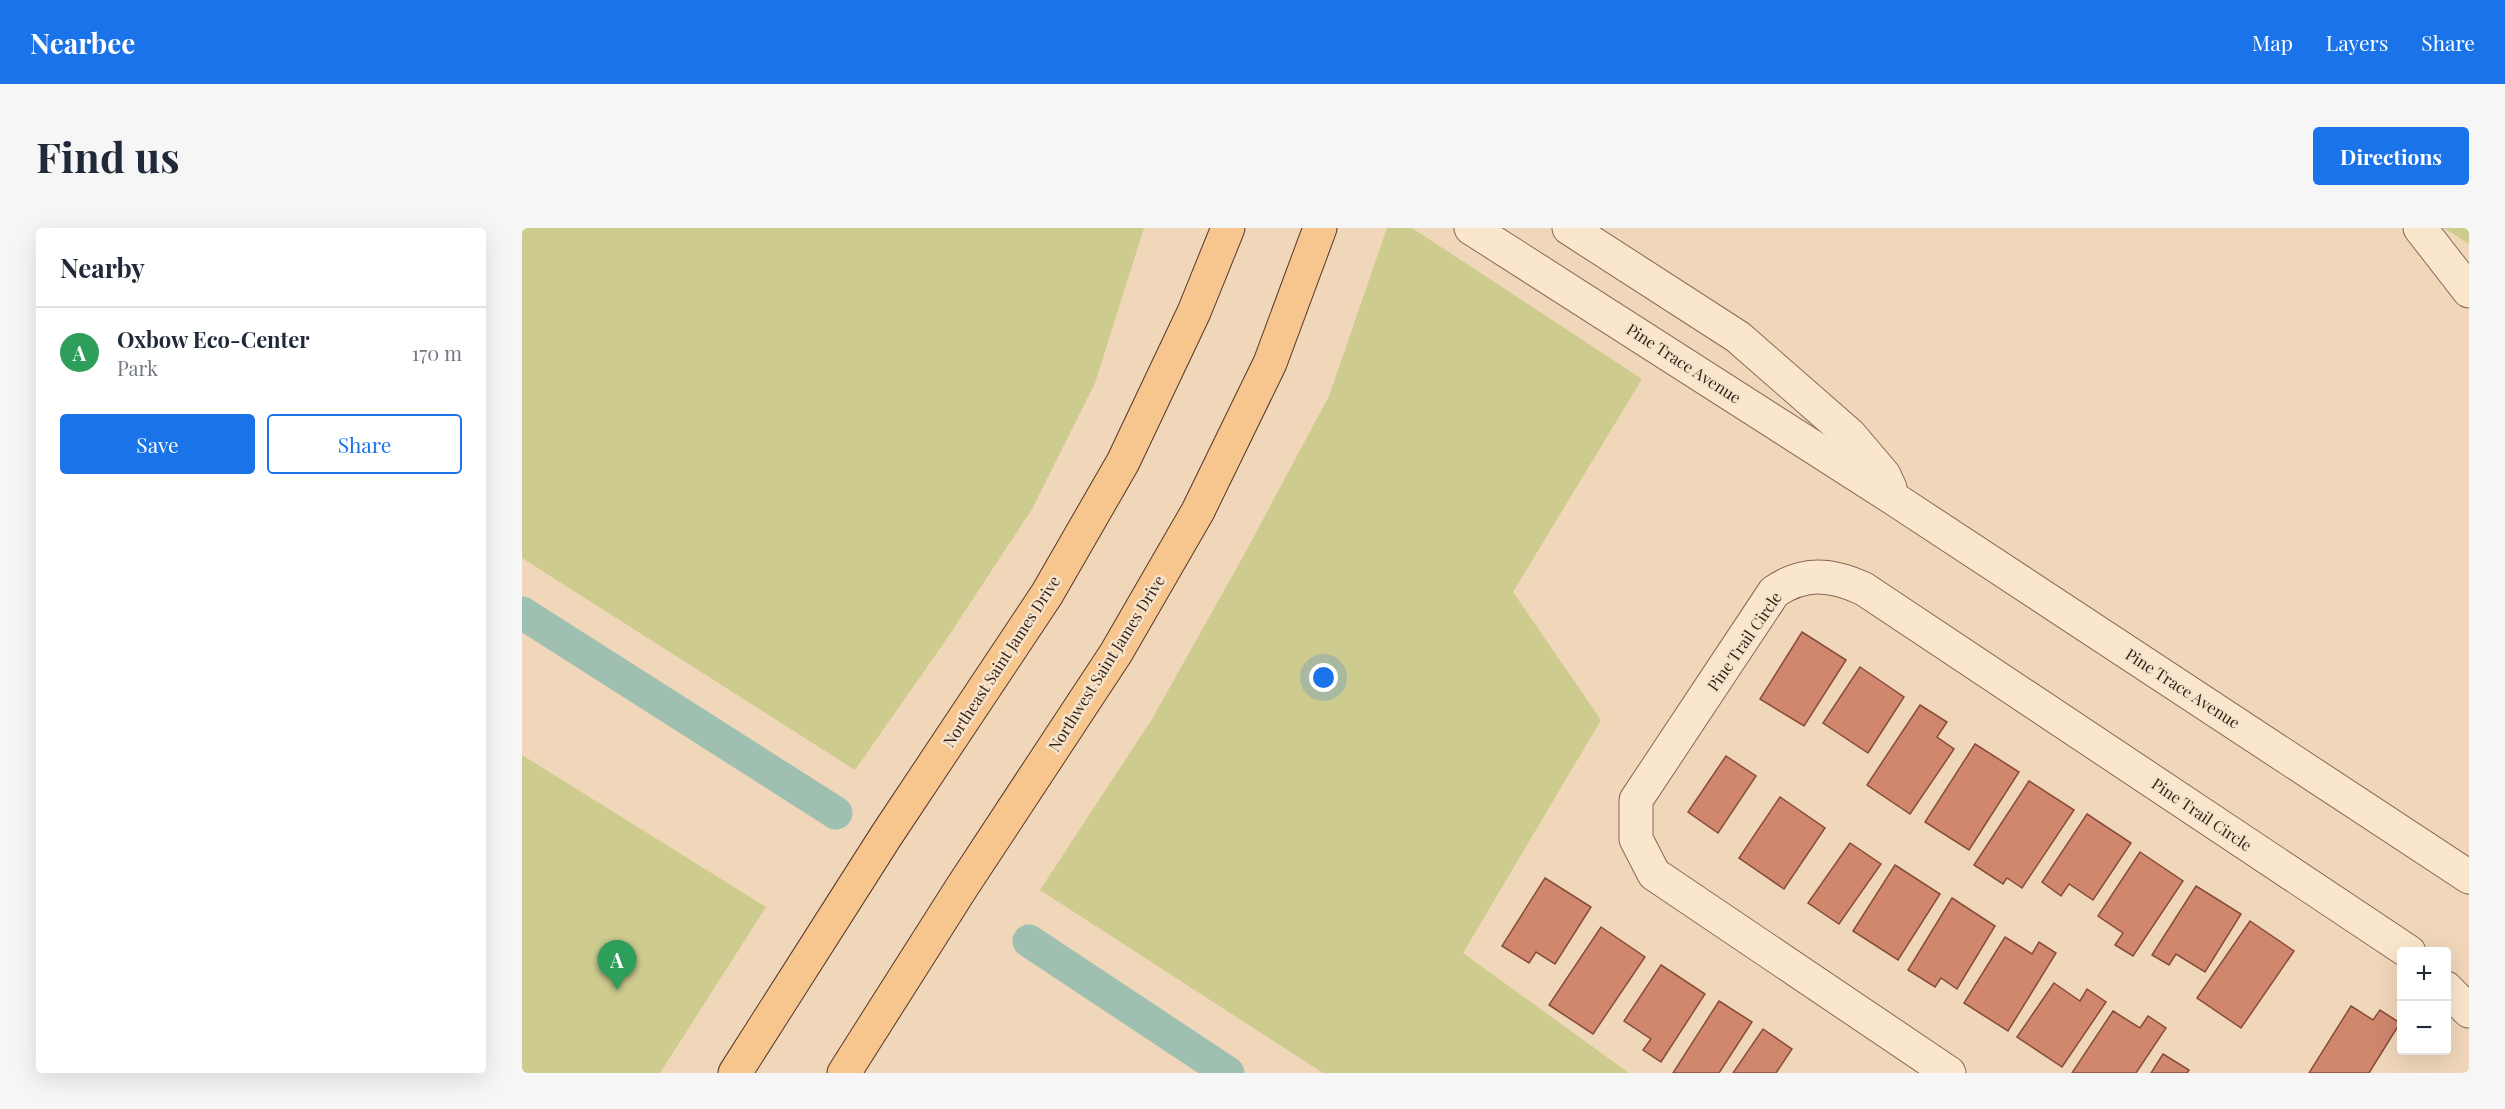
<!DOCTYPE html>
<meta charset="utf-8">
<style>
body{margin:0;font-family:"Playfair Display",serif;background:#f6f6f7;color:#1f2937}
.controls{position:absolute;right:18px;bottom:18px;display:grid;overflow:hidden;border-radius:6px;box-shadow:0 6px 24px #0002}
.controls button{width:54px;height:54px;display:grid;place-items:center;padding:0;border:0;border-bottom:2px solid #e0e1e3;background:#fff;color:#1f2937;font:30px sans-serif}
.you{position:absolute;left:802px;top:450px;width:21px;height:21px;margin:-15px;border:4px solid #fff;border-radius:50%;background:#1a73e8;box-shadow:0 0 0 9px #1a73e833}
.badge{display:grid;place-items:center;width:39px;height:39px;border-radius:50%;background:#1a73e8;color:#fff;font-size:20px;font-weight:700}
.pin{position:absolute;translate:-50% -50px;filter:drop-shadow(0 2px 3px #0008)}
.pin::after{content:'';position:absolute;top:32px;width:21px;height:18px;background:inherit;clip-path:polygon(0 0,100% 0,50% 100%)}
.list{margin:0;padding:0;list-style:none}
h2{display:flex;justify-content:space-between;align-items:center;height:78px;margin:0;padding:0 24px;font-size:26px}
h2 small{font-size:20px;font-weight:400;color:#747a83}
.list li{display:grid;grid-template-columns:39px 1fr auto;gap:18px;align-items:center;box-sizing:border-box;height:90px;padding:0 24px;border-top:2px solid #e0e1e3}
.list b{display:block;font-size:22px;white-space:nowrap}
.list p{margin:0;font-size:20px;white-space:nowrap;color:#747a83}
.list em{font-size:20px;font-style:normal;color:#747a83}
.actions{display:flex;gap:12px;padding:18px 24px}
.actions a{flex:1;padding:14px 0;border:2px solid #1a73e8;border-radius:6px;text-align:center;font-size:21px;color:#1a73e8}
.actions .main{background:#1a73e8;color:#fff}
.map{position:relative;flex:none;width:1947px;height:845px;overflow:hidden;border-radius:6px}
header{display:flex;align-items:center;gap:36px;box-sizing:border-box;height:84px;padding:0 30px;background:#1a73e8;color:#fff}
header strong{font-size:28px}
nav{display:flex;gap:33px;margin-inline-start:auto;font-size:21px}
.intro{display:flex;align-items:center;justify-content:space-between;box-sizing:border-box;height:144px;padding:0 36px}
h1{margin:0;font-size:42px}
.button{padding:15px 27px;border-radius:6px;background:#1a73e8;color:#fff;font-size:21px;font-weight:700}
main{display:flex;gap:36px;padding:0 36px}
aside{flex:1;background:#fff;border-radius:6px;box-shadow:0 6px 24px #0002}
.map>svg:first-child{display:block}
.green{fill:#cdcb8e}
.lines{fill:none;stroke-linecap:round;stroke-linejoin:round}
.canal{stroke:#9fc0b1;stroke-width:33}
.building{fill:#d0876e;stroke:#874b39;stroke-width:1.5}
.minor-casing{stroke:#876754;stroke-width:35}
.major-casing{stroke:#543629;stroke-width:35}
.minor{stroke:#fae6cd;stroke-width:33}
.major{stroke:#f7c58e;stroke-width:33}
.labels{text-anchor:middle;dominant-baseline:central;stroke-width:5;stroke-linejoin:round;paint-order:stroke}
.street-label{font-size:16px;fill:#35221a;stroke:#f7e3ca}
</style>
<header>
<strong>Nearbee</strong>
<nav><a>Map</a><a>Layers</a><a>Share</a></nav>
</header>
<div class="intro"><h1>Find us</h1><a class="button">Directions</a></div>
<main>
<aside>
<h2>Nearby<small></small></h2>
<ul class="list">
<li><span class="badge" style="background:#2e9e5b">A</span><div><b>Oxbow Eco-Center</b><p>Park</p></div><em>170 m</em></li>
</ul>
<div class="actions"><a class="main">Save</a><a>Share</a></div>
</aside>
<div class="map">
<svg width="1947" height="845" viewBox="0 0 1947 845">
<rect width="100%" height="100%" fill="#f0d7ba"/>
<g class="green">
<polygon points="0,0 622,0 573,155 510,281 424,412 333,542 0,330"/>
<polygon points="865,0 890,0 1120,151 991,364 1079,492 941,725 1107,845 801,845 518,662 630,491 723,325 807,168"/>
<polygon points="1922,0 1947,0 1947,16"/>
<polygon points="0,527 244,679 138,845 0,845"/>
</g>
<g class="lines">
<g class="canal">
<polyline points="0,385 314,585"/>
<polyline points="507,713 706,845"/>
</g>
</g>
<g class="building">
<polygon points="1280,404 1324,432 1282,498 1238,471"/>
<polygon points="1338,439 1382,469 1346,525 1301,495"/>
<polygon points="1398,477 1425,494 1415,509 1432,521 1388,586 1345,557"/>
<polygon points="1453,516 1497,544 1447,622 1403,594"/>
<polygon points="1204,528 1234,548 1196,605 1166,584"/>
<polygon points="1507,553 1552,582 1500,660 1485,650 1481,656 1452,637"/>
<polygon points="1258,569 1303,600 1262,661 1217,630"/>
<polygon points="1565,586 1609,615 1571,672 1547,656 1539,668 1520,654"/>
<polygon points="1328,615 1359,636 1317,696 1286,675"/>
<polygon points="1618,624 1661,653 1611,728 1593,717 1601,705 1576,688"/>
<polygon points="1373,637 1418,666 1376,732 1331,703"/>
<polygon points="1023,650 1069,679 1033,736 1014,724 1007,735 980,718"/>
<polygon points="1674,658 1719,686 1683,744 1654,726 1647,737 1630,727"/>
<polygon points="1430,670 1473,698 1435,761 1419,750 1413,759 1386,742"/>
<polygon points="1728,693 1772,723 1719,800 1675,770"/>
<polygon points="1079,699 1123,729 1071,806 1027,777"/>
<polygon points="1483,709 1510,726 1517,714 1534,725 1486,803 1442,775"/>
<polygon points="1139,737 1183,766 1139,834 1121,822 1129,811 1102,793"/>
<polygon points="1532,755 1558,773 1565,761 1584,774 1540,839 1495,809"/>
<polygon points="1197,773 1230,794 1197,845 1151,845"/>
<polygon points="1829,778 1851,792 1858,782 1878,795 1847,845 1787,845"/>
<polygon points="1591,783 1618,800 1626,788 1644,800 1614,845 1550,845"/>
<polygon points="1241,801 1270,821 1254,845 1211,845"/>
<polygon points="1641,826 1667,842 1665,845 1629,845"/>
</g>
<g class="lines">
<g class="minor-casing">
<g id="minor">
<polyline points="949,0 1374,272 1947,649"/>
<polyline points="1047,0 1216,109 1328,207 1362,247 1368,260"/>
<polyline points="1898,0 1947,63"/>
<polyline points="1924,760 1947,783"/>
<path d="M1427 845 1132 646 1114 611V572L1252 364C1282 343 1310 346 1342 361L1887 724"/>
</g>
</g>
<g class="major-casing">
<g id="major">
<polyline points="213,845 364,608 525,366 601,234 672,84 706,0"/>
<polyline points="322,845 440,659 594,425 676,283 748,135 798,0"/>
</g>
</g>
<use href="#minor" class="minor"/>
<use href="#major" class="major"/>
</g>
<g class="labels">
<g class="street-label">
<text transform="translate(1162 135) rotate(33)">Pine Trace Avenue</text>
<text transform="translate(1222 413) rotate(-55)">Pine Trail Circle</text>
<text transform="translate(479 433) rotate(-57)">Northeast Saint James Drive</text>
<text transform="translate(584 435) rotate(-58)">Northwest Saint James Drive</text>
<text transform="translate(1661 460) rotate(33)">Pine Trace Avenue</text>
<text transform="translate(1680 586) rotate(34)">Pine Trail Circle</text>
</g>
</g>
</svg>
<div class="controls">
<button>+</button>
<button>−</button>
</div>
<div class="you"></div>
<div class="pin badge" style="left:95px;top:762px;background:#2e9e5b">A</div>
</div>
</main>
